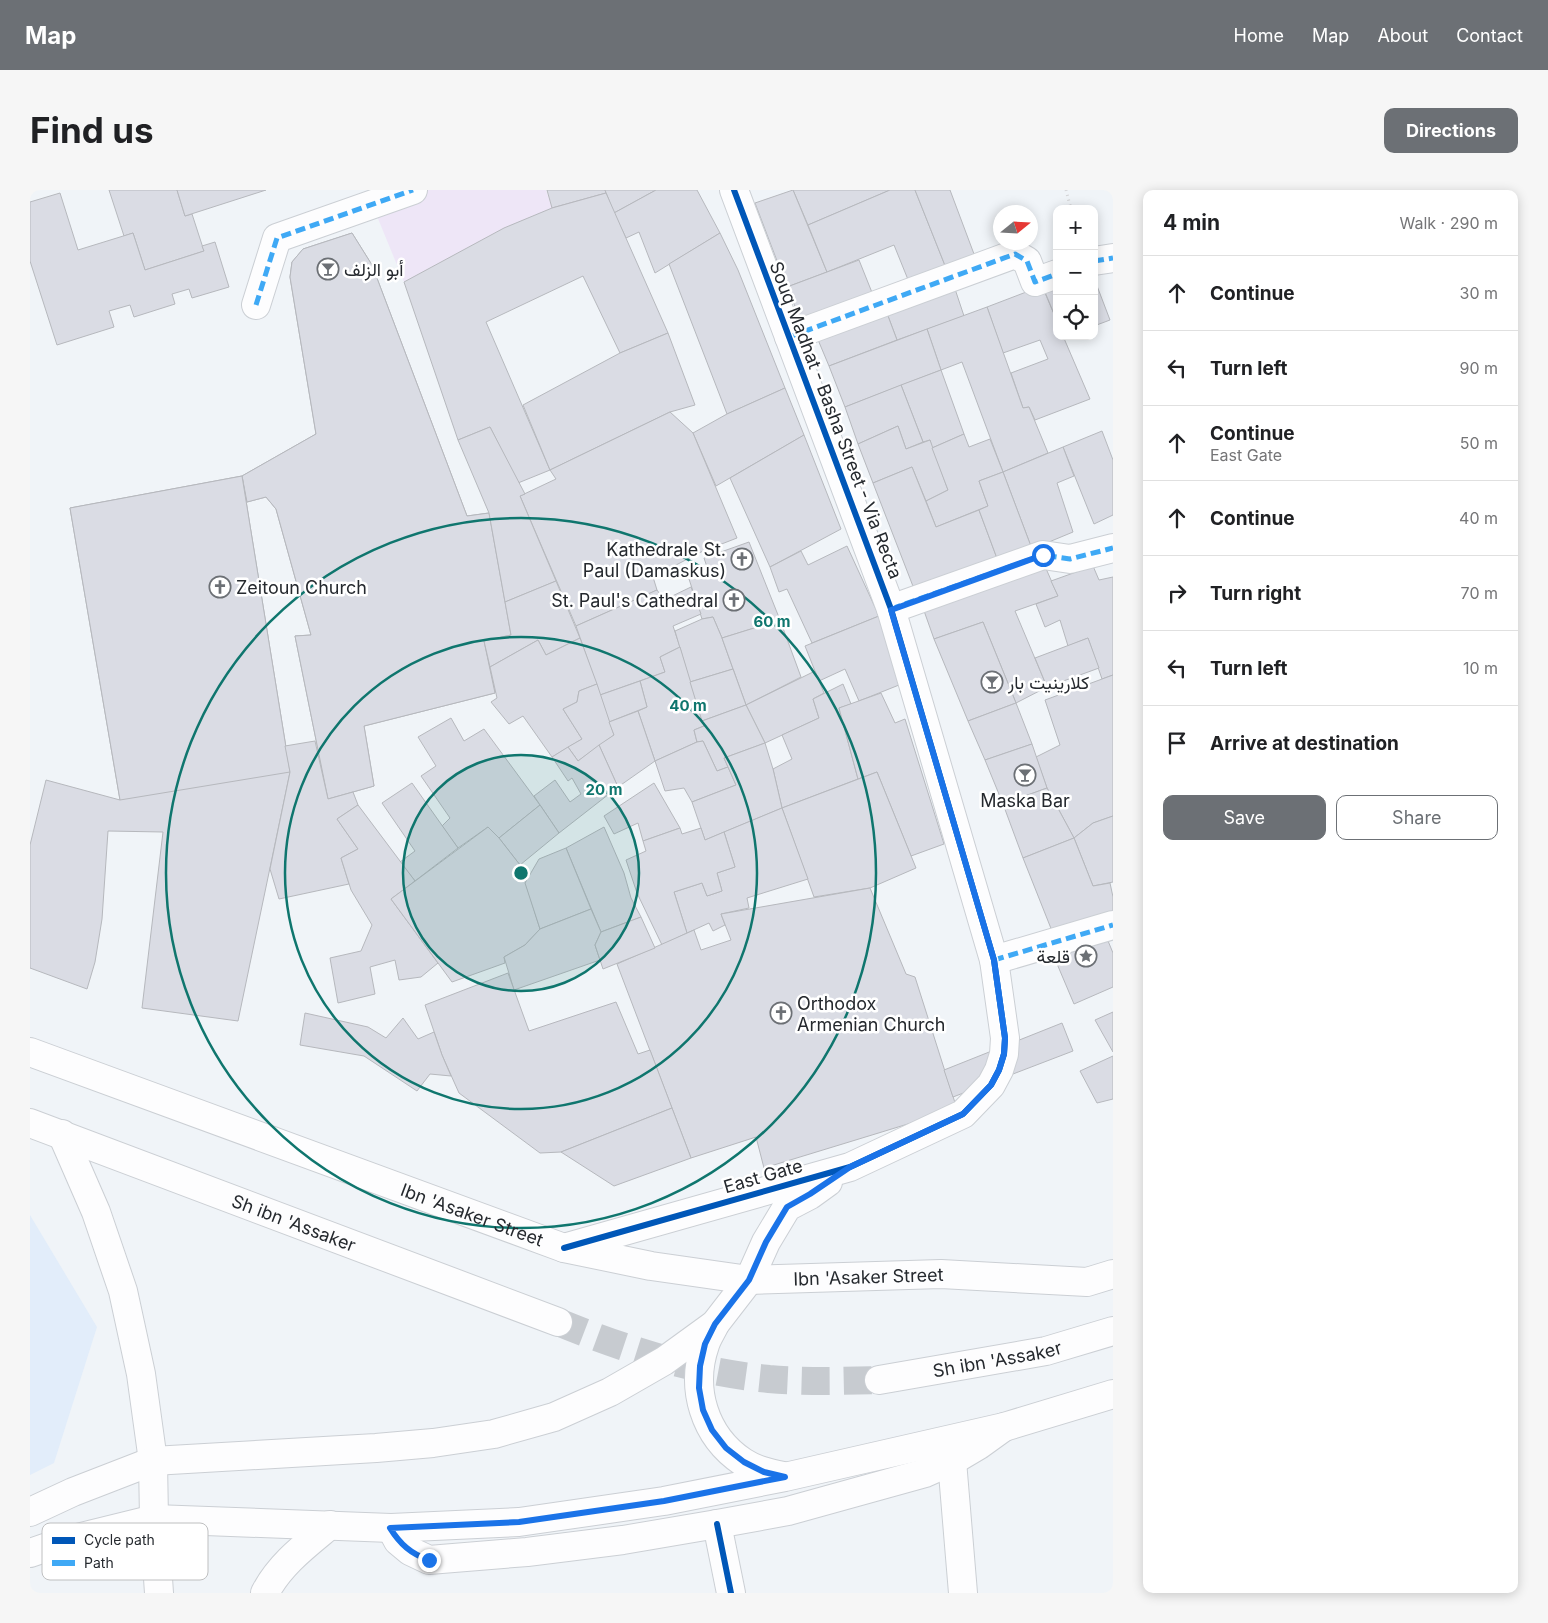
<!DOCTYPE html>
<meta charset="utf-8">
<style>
body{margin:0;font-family:Inter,Vazirmatn,sans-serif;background:#f6f6f6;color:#202124}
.controls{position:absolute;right:15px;top:15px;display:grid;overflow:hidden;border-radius:10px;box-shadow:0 2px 12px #0003}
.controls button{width:45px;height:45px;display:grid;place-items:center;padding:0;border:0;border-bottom:1px solid #e0e0e0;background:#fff;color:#202124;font:25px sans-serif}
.compass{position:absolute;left:963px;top:15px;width:45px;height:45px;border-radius:50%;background:#fff;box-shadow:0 2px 12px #0003;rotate:72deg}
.stop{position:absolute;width:15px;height:15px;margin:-11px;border:4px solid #1a73e8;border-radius:50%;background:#fff}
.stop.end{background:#1a73e8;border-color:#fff;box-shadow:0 1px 5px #0008}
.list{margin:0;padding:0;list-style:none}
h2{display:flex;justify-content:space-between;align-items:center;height:65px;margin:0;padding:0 20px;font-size:21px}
h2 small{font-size:16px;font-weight:400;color:#757577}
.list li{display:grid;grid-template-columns:32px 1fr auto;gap:15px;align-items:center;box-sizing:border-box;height:75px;padding:0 20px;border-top:1px solid #e0e0e0}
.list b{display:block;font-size:19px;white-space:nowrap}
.list p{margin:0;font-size:16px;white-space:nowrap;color:#757577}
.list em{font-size:16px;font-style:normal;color:#757577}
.actions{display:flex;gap:10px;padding:15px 20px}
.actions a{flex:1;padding:11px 0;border:1px solid #6c7075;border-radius:10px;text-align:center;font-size:18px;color:#6c7075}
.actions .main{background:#6c7075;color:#fff}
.icon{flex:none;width:28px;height:28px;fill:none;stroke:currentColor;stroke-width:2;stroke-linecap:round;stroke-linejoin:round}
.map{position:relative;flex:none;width:1083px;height:1403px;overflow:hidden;border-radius:10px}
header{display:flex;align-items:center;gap:30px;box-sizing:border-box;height:70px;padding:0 25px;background:#6c7075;color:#fff}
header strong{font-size:24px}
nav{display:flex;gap:28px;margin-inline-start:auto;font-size:18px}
.intro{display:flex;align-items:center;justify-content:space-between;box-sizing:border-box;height:120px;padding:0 30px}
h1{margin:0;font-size:35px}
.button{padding:12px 22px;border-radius:10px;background:#6c7075;color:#fff;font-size:18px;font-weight:700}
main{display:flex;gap:30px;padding:0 30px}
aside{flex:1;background:#fff;border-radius:10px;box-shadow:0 2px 12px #0003}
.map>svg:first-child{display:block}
.built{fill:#e2edfa}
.green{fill:#eee6f7}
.building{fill:#dadce4;stroke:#b6b8bd;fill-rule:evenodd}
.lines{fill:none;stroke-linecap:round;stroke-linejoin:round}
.major-tunnel{stroke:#c7cbd0;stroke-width:28;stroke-dasharray:28 14;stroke-linecap:butt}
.minor-casing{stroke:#cbcfd4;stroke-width:30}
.major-casing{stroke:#cbcfd4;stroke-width:30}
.path{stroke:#d2d2d4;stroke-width:3;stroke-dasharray:1 4;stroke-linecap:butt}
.minor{stroke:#fdfdfe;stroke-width:28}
.major{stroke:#fdfdfe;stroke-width:28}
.quiet{stroke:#3fa9f5;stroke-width:5;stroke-dasharray:10 5;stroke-linecap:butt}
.cycleway-casing{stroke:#fff;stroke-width:9}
.cycleway{stroke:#0057b8;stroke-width:6}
.route{stroke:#1a73e8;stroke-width:6}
.ring{fill:none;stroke:#0f766e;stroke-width:2.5}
.labels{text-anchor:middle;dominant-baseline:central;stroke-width:5;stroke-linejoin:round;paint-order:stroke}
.poi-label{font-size:18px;fill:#25292e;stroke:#fff;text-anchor:start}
.street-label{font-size:18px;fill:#25292e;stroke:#fff}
.key{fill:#fff;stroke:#bebfc0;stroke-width:1}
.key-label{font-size:14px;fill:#25292e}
.centre{fill:#0f766e;stroke:#fff;stroke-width:2.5}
.ring-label{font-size:15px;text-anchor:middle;font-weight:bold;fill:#0f766e;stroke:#fff;stroke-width:5;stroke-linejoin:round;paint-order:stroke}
</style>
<header>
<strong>Map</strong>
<nav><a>Home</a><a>Map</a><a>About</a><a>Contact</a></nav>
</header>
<div class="intro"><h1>Find us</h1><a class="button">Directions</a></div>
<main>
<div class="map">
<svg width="1083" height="1403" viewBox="0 0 1083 1403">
<rect width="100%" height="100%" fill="#f0f4f8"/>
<polygon class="built" points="0,1025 67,1137 24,1273 0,1285"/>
<polygon class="green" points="383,0 516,0 522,18 474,38 374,92 342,14"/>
<g class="building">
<polygon points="79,0 147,0 155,26 162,24 174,61 115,80 103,43 94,46"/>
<polygon points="147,0 236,0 155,26"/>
<polygon points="517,0 575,0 576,3 522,18"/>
<polygon points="575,0 626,0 584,23"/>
<polygon points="626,0 667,0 690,43 625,83 609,42 596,48 584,23"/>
<polygon points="763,0 860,0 778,35"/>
<polygon points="763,0 797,82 757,97 725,13"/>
<polygon points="860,0 885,0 918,83 881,97 864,55 797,82 778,35"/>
<polygon points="885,0 920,0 947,72 918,83"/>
<polygon points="30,3 48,60 103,43 115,80 174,61 172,56 185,52 199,97 162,108 159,99 142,104 145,114 104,127 100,115 79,121 84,137 27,155 0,71 0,12"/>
<polygon points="576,3 638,143 590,163 553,86 456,132 520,280 488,293 460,237 428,250 374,92 474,38 522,18"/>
<path d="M322 43 342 75 437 326 459 323 481 445 454 451 465 503 334 536 344 596 298 609 265 446 281 445 246 319 236 307 217 312 212 286 286 244 260 87 262 72 273 59ZM377 345 403 465 334 481 307 360Z"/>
<polygon points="322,43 342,75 437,326 459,323 481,445 454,451 465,503 334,536 344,596 298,609 265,446 281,445 246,319 236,307 217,312 212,286 286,244 260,87 262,72 273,59"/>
<polygon points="690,43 708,80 755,198 697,224 639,74"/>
<polygon points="829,70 843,105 771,131 757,97"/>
<polygon points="1064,88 1080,130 1064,136"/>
<polygon points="923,93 934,126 867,150 855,118"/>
<polygon points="1012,96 1027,131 1027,146 1033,146 1060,209 1005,230 999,217 993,218 981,183 1018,169 1010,150 973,163 957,117"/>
<polygon points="1027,98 1027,131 1015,102"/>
<polygon points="957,117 993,218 999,217 1018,263 973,282 932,172 911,180 897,139"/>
<polygon points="855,118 867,150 799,176 786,145"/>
<polygon points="897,139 911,180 815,217 799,176"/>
<polygon points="638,143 665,215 640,222 520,280 493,215 590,163"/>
<polygon points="911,180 934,244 902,258 900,250 893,252 871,195"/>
<polygon points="871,195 893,252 876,259 868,236 828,254 815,217"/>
<polygon points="755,198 774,245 686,296 663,243 697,224"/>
<polygon points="640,222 663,243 707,348 671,362 623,387 627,400 546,436 490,306 526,289 520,280"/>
<polygon points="868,236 876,259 900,250 918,300 896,311 882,277 843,293 828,254"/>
<polygon points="460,237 495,304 490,306 526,391 475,412 459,323 428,250"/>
<polygon points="1072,241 1083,270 1083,325 1064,334 1033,257"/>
<polygon points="934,244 939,257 960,249 973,282 949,291 958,316 906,337 896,311 918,300 902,258"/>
<polygon points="774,245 811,339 740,377 700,288"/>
<polygon points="1033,257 1044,286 1027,293 1043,342 1002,359 973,282"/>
<polygon points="882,277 906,337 949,320 968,371 886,404 843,293"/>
<polygon points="973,282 1002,359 968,371 949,320 958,316 949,291"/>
<polygon points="212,286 260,582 208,831 112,818 133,642 78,641 72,729 65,772 57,799 0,778 0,655 16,590 90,610 40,318"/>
<polygon points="212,286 260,582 90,610 40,318"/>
<polygon points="719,352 750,430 692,448 683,427 672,429 659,389 679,383 674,368"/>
<polygon points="817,356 849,426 782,453 757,399 749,402 740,377 771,361 778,375"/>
<polygon points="1014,374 1028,406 985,421 1017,497 986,513 953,432 904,449 893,418"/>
<polygon points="1063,376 1069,390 1083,387 1083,485 1072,489 1058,448 1038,456 1030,430 1015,437 1006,414 1028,406 1021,391"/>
<polygon points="526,391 550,448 516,465 508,450 460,477 454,451 481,445 475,412"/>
<polygon points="661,397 671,424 643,436 650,457 630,467 635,482 570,505 546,436 627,400 634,410"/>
<polygon points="849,426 874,493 829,511 815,479 789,491 775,456"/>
<polygon points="683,427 692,448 703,479 660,492 645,441 672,429"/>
<polygon points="750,430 771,487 716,515 692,448"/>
<polygon points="953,432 986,513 938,531 904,449"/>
<polygon points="550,448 567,494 549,501 547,512 533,519 552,549 522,567 493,526 479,534 461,512 467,508 460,477 508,450 516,465"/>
<polygon points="1058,448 1069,478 1017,497 1005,468"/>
<polygon points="650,457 674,536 664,540 667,552 625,571 608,521 617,517 610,491 635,482 630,467"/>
<polygon points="703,479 716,515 672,531 660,492"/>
<polygon points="785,481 794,503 783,509 789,528 735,553 716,515"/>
<polygon points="1083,485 1083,626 1063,633 1044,648 1017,598 1006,567 1030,555 1015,510"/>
<polygon points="610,491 617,517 579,532 570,505"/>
<polygon points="567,494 584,545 548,571 538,557 552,549 533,519 547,512 549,501"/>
<polygon points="813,494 821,514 809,518 828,589 752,618 743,579 762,569 752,545 789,528 783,509"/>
<polygon points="851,503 865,533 875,529 914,654 881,666 847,582 828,589 809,518"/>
<polygon points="986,513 1002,554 955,570 938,531"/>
<polygon points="716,515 735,553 694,568 698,577 687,581 673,551 667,552 664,540 674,536 672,531"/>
<polygon points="608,521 625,571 588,597 569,555 584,545 579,532"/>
<polygon points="421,528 434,551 454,539 510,615 469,648 458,637 428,658 412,636 420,628 391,586 406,576 388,547"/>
<polygon points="285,551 298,609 323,602 328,615 307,629 328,659 311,668 319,694 249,709 240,679 260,582 255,556"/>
<polygon points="673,551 687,581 698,577 706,595 662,612 654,598 635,601 625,571 667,552"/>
<polygon points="735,553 743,579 752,618 675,650 662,612 706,595 694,568"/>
<polygon points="1002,554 1017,598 973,614 955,570"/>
<polygon points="569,555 588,597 529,643 504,606 525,590 540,612 551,604 542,588 538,591 522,567 538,557 548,571"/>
<polygon points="847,582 886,678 840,698 784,707 752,618"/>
<polygon points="382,593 428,658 385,691 370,672 385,661 352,613"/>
<polygon points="624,593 650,638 613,651 608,633 584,644 574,626"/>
<polygon points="1017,598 1044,648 993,668 973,614"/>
<polygon points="328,615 385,691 361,709 408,773 391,787 369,790 365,770 340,777 345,804 308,813 300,768 331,761 342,735 321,700 311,668 328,659 307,629"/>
<polygon points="510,615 529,643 490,675 469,648"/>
<polygon points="752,618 778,689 717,708 719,718 691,724 695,735 683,741 679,733 657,743 644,702 672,693 677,706 692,701 687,683 705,677 694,642"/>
<polygon points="1083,626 1083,692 1063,696 1044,648 1063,633"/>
<polygon points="458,637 469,648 490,675 510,739 495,755 474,767 475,773 422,792 361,709"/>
<polygon points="574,637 594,683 601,708 611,727 571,742 536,658"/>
<polygon points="650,638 652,644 671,638 675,650 694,642 705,677 687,683 692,701 677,706 672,693 644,702 657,743 632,755 607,703 596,670 616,661 613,651"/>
<polygon points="1044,648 1063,696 1080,693 1083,707 1083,726 1022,741 993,668"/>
<polygon points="536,658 561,719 510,739 495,693 509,669"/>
<polygon points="840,698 876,784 885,787 927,919 734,978 726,947 661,968 587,774 664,740 671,760 701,750 691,724"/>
<polygon points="561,719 571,742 565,755 570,770 484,800 474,767 495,755 510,739"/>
<polygon points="611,727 625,758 573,779 565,755 571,742"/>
<polygon points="1076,746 1083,763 1083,797 1044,814 1022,762"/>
<polygon points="478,783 499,841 586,812 608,864 620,860 642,918 531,962 510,963 429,903 412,865 395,815"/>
<polygon points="1083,822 1083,862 1065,830"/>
<polygon points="275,823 338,837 356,848 373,828 388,849 404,842 412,865 421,886 400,884 387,901 334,866 270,855"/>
<polygon points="1032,833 1043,861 923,907 914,880"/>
<polygon points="1083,866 1083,909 1067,913 1050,881"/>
<polygon points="642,918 661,968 584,996 531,962"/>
</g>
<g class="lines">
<path class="major-tunnel" d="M528 1132C596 1160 666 1182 739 1189 776 1192 813 1191 849 1190"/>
<g class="minor-casing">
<g id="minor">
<polyline points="1064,71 1083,68"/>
<polyline points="226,115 247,48 383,0"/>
<polyline points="759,147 985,64 997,71 1005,92 1027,84"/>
<polyline points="861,419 1013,365 1040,369 1083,358"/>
<polyline points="964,770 1083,735"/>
<polyline points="534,1058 820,977 933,924 961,895 969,880 974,864 975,848 964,770 861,419 704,0"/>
<polyline points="719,1090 736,1052 757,1017 780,1005 798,992"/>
<polyline points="922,1271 933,1403"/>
<polyline points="687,1334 701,1403"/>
<polyline points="361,1338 368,1351 380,1361 399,1370 497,1362 593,1350 687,1334 758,1321 895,1283 922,1271 949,1255 974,1237"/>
</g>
</g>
<g class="major-casing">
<g id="major">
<path id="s1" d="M0 862 534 1058 621 1076 719 1090 911 1084 1057 1092 1083 1084"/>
<path id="s2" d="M0 933 528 1132"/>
<polyline points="32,944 66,1022 93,1101 111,1184 123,1271 124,1329 129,1403"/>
<path d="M685 1134C682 1141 677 1148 675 1155 660 1198 674 1246 713 1272 725 1280 739 1283 753 1286"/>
<path id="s3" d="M849 1190 1016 1161 1083 1141"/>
<polyline points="0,1322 43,1302 123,1271 346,1258 403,1253 464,1244 524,1227 580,1202 634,1171 685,1134 719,1090"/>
<polyline points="0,1363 35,1351 124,1329 361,1338 489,1332 634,1311 755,1287 974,1237 1083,1204"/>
<path d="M235 1403C250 1374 276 1355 300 1335"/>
</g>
</g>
<polyline class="path" points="1036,0 1041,19"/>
<use href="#minor" class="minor"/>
<use href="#major" class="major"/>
<g class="quiet">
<polyline points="1064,71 1083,68"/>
<polyline points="226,115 247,48 383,0"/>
<polyline points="759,147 985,64 997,71 1005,92 1027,84"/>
<polyline points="861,419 1013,365 1040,369 1083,358"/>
<polyline points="964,770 1083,735"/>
</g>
<g class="cycleway-casing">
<g id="cycleway">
<polyline points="534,1058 820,977 933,924 961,895 969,880 974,864 975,848 964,770 861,419 704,0"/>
<polyline points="687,1334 701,1403"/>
</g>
</g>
<use href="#cycleway" class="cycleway"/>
</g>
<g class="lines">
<path class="route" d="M399 1370C381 1364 370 1354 360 1338L489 1332 634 1311 755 1287 734 1282 714 1272 696 1258 682 1240 673 1220 669 1198 670 1176 675 1154 685 1134 719 1090 736 1052 757 1017 780 1004 820 977 933 924 961 895 969 880 974 864 975 848 964 770 861 420 1013 365"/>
</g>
<circle cx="491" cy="683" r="118" fill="#0f766e" fill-opacity=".12"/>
<g class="ring">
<circle cx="491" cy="683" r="118"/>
<circle cx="491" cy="683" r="236"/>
<circle cx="491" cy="683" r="355"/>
</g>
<defs>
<g id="bar-ring" transform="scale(1.125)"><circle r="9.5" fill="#fff" stroke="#6c7075" stroke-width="1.5"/><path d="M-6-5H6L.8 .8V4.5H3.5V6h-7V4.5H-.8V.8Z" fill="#6c7075"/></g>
<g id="church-ring" transform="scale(1.125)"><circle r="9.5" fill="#fff" stroke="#6c7075" stroke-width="1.5"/><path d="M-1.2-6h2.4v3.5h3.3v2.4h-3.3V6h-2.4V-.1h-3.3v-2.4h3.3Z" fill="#6c7075"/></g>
<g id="sight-ring" transform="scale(1.125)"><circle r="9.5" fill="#fff" stroke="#6c7075" stroke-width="1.5"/><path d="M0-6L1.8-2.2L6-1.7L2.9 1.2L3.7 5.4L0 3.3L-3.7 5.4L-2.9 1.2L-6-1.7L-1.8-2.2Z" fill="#6c7075"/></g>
</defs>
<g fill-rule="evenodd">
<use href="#bar-ring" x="298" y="79"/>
<use href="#church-ring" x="712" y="369"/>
<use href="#church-ring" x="190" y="397"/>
<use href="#church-ring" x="704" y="410"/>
<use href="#bar-ring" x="962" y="492"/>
<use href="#bar-ring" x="995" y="585"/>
<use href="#sight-ring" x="1056" y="766"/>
<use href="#church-ring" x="751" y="823"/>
</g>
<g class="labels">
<g class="poi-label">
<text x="314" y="79">أبو الزلف</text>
<text x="696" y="359" text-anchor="end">Kathedrale St.<tspan x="696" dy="21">Paul (Damaskus)</tspan></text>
<text x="206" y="397">Zeitoun Church</text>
<text x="688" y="410" text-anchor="end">St. Paul's Cathedral</text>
<text x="978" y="492">كلارينيت بار</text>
<text x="995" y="610" text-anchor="middle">Maska Bar</text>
<text x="1040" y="766" text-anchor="end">قلعة</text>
<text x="767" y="813">Orthodox<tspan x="767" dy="21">Armenian Church</tspan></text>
</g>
<g class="street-label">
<text transform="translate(806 230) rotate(69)">Souq Madhat - Basha Street - Via Recta</text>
<text transform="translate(733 986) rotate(-16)">East Gate</text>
<text stroke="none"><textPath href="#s1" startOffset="471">Ibn 'Asaker Street</textPath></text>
<text stroke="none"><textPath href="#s2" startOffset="282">Sh ibn 'Assaker</textPath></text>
<text stroke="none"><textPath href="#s1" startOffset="876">Ibn 'Asaker Street</textPath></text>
<text stroke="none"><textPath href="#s3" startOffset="120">Sh ibn 'Assaker</textPath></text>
</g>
</g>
<rect x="12" y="1333" width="166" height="57" rx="8" class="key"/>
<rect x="22" y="1347" width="23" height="7" fill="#0057b8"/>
<rect x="22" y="1370" width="23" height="6" fill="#3fa9f5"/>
<g class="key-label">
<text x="54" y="1355">Cycle path</text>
<text x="54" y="1378">Path</text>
</g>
<circle cx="491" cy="683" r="8" class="centre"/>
<g class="ring-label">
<text x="742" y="437">60 m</text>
<text x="658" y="521">40 m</text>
<text x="574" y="605">20 m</text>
</g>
</svg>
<div class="controls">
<button>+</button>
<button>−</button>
<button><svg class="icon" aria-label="locate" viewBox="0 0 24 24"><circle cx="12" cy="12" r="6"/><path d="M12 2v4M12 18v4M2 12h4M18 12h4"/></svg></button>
</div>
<svg class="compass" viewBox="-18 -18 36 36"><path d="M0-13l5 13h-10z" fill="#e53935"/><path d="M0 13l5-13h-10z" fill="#757577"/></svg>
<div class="stop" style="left:1013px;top:365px"></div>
<div class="stop end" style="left:399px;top:1370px"></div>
</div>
<aside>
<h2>4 min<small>Walk · 290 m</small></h2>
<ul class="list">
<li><svg class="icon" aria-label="ahead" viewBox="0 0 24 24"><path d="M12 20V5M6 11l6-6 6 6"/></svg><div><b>Continue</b></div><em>30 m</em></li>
<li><svg class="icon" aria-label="left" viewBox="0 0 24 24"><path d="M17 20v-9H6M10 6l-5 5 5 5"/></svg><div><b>Turn left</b></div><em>90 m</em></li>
<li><svg class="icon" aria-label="ahead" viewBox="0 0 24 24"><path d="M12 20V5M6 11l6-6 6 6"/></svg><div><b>Continue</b><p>East Gate</p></div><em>50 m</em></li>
<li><svg class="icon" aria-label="ahead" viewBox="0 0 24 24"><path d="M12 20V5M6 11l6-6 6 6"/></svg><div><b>Continue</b></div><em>40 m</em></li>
<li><svg class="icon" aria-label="right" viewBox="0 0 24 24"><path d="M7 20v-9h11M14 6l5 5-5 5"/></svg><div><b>Turn right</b></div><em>70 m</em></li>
<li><svg class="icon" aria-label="left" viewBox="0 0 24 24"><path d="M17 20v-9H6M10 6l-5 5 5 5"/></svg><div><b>Turn left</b></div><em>10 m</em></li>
<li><svg class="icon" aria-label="arrive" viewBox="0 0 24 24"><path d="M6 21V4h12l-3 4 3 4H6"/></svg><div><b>Arrive at destination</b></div></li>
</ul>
<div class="actions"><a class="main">Save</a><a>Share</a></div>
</aside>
</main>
